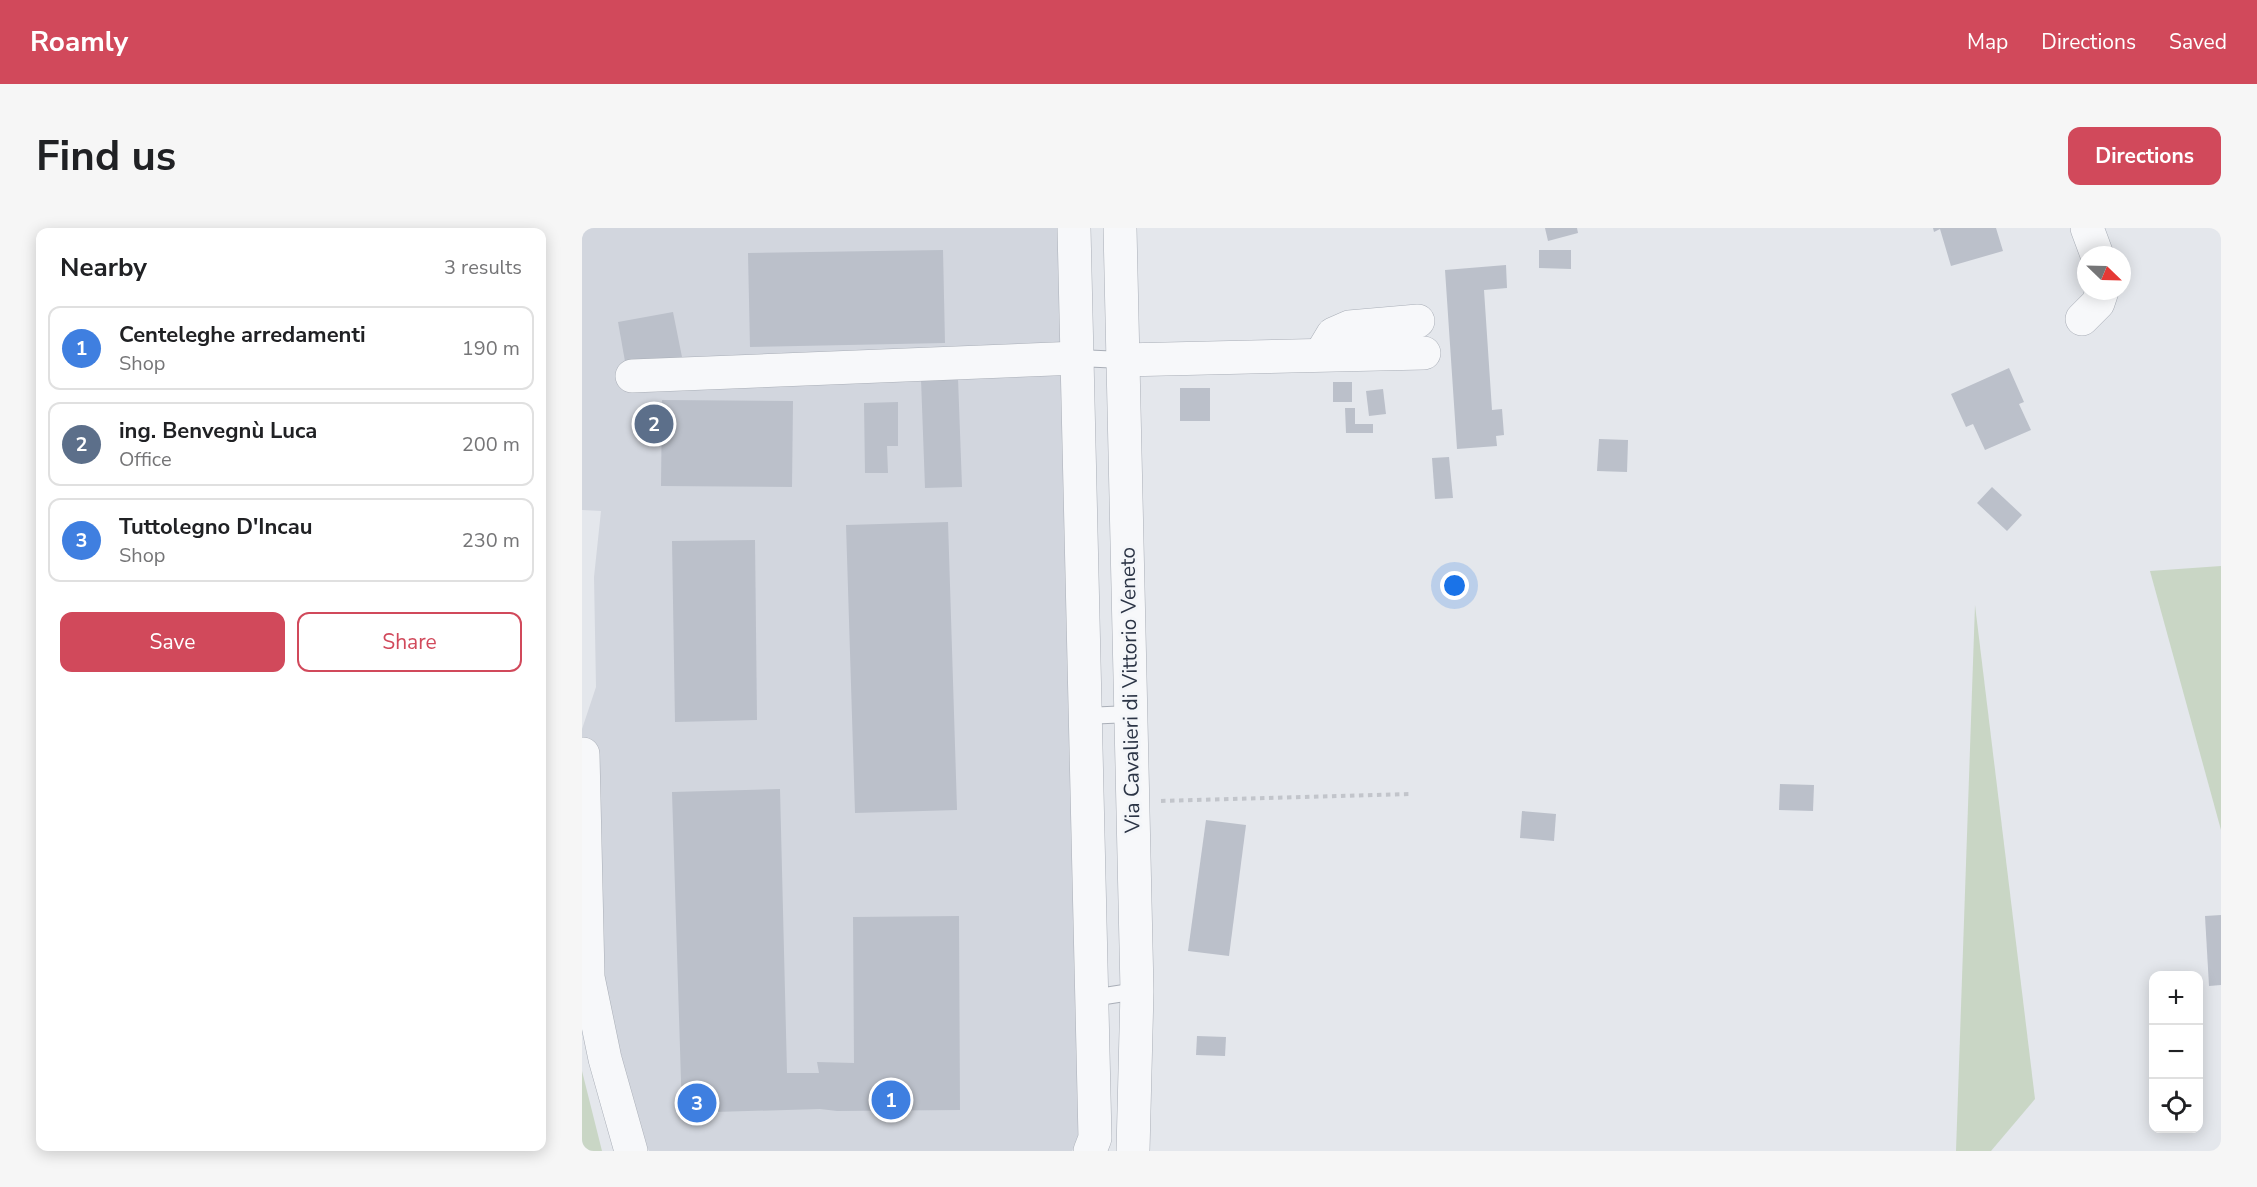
<!DOCTYPE html>
<meta charset="utf-8">
<style>
body{margin:0;font-family:"Nunito Sans",sans-serif;background:#f6f6f6;color:#202124}
.controls{position:absolute;right:18px;bottom:18px;display:grid;overflow:hidden;border-radius:12px;box-shadow:0 3px 15px #0003}
.controls button{width:54px;height:54px;display:grid;place-items:center;padding:0;border:0;border-bottom:2px solid #e0e0e0;background:#fff;color:#202124;font:30px sans-serif}
.compass{position:absolute;left:1495px;top:18px;width:54px;height:54px;border-radius:50%;background:#fff;box-shadow:0 3px 15px #0003;rotate:113deg}
.you{position:absolute;left:873px;top:358px;width:21px;height:21px;margin:-15px;border:4px solid #fff;border-radius:50%;background:#1a73e8;box-shadow:0 0 0 9px #1a73e833}
.badge{display:grid;place-items:center;width:39px;height:39px;border-radius:50%;background:#d1495b;color:#fff;font-size:20px;font-weight:700}
.pin{position:absolute;translate:-50% -50%;border:3px solid #fff;box-shadow:0 2px 6px #0006}
.list{margin:0;padding:0;list-style:none}
h2{display:flex;justify-content:space-between;align-items:center;height:78px;margin:0;padding:0 24px;font-size:26px}
h2 small{font-size:20px;font-weight:400;color:#757577}
.list li{display:grid;grid-template-columns:39px 1fr auto;gap:18px;align-items:center;box-sizing:border-box;height:84px;margin:0 12px 12px;padding:0 12px;border:2px solid #e0e0e0;border-radius:12px}
.list b{display:block;font-size:22px;white-space:nowrap}
.list p{margin:0;font-size:20px;white-space:nowrap;color:#757577}
.list em{font-size:20px;font-style:normal;color:#757577}
.actions{display:flex;gap:12px;padding:18px 24px}
.actions a{flex:1;padding:14px 0;border:2px solid #d1495b;border-radius:12px;text-align:center;font-size:21px;color:#d1495b}
.actions .main{background:#d1495b;color:#fff}
.icon{flex:none;width:33px;height:33px;fill:none;stroke:currentColor;stroke-width:2;stroke-linecap:round;stroke-linejoin:round}
.map{position:relative;flex:none;width:1639px;height:923px;overflow:hidden;border-radius:12px}
header{display:flex;align-items:center;gap:36px;box-sizing:border-box;height:84px;padding:0 30px;background:#d1495b;color:#fff}
header strong{font-size:28px}
nav{display:flex;gap:33px;margin-inline-start:auto;font-size:21px}
.intro{display:flex;align-items:center;justify-content:space-between;box-sizing:border-box;height:144px;padding:0 36px}
h1{margin:0;font-size:42px}
.button{padding:15px 27px;border-radius:12px;background:#d1495b;color:#fff;font-size:21px;font-weight:700}
main{display:flex;gap:36px;padding:0 36px}
aside{flex:1;background:#fff;border-radius:12px;box-shadow:0 3px 15px #0003}
.map>svg:first-child{display:block}
.built{fill:#d2d6de}
.green{fill:#c9d6c5}
.building{fill:#bbc0ca}
.lines{fill:none;stroke-linecap:round;stroke-linejoin:round}
.service-casing{stroke:#a9aeb7;stroke-width:18}
.minor-casing{stroke:#a9aeb7;stroke-width:34}
.tertiary-casing{stroke:#a9aeb7;stroke-width:34}
.path{stroke:#c2c5cb;stroke-width:4;stroke-dasharray:4.5 4.5;stroke-linecap:butt}
.service{stroke:#f7f8fa;stroke-width:16}
.minor{stroke:#f7f8fa;stroke-width:33}
.tertiary{stroke:#f7f8fa;stroke-width:33}
.labels{text-anchor:middle;dominant-baseline:central;stroke-width:6;stroke-linejoin:round;paint-order:stroke}
.street-label{font-size:21px;fill:#2b3445;stroke:#f4f6f9}
</style>
<header>
<strong>Roamly</strong>
<nav><a>Map</a><a>Directions</a><a>Saved</a></nav>
</header>
<div class="intro"><h1>Find us</h1><a class="button">Directions</a></div>
<main>
<aside>
<h2>Nearby<small>3 results</small></h2>
<ul class="list">
<li><span class="badge" style="background:#3f7fe0">1</span><div><b>Centeleghe arredamenti</b><p>Shop</p></div><em>190 m</em></li>
<li><span class="badge" style="background:#5c6f8a">2</span><div><b>ing. Benvegnù Luca</b><p>Office</p></div><em>200 m</em></li>
<li><span class="badge" style="background:#3f7fe0">3</span><div><b>Tuttolegno D'Incau</b><p>Shop</p></div><em>230 m</em></li>
</ul>
<div class="actions"><a class="main">Save</a><a>Share</a></div>
</aside>
<div class="map">
<svg width="1639" height="923" viewBox="0 0 1639 923">
<rect width="100%" height="100%" fill="#e4e7ec"/>
<polygon class="built" points="0,0 480,0 487,145 505,895 490,923 67,923 58,907 25,798 0,534 0,501 14,459 12,349 19,283 0,282"/>
<g class="green">
<polygon points="1639,338 1639,602 1568,343"/>
<polygon points="1393,377 1453,871 1409,923 1374,923"/>
<polygon points="0,843 20,923 0,923"/>
</g>
<g class="building">
<polygon points="963,0 995,0 996,5 966,13"/>
<polygon points="1351,0 1414,0 1421,23 1369,38 1358,1 1352,4"/>
<polygon points="361,22 363,115 168,119 166,25"/>
<polygon points="957,22 989,22 989,41 957,40"/>
<polygon points="924,37 925,60 902,62 910,182 920,181 922,207 914,208 915,218 875,221 863,42"/>
<polygon points="91,84 100,129 44,139 36,94"/>
<polygon points="1427,140 1442,174 1437,176 1449,202 1403,222 1391,196 1384,199 1369,166"/>
<polygon points="376,150 380,259 343,260 339,151"/>
<rect x="751" y="154" width="19" height="20"/>
<rect x="598" y="160" width="30" height="33"/>
<polygon points="801,161 804,186 787,188 784,163"/>
<polygon points="80,172 211,173 210,259 79,258"/>
<polygon points="316,174 316,218 305,218 306,245 283,245 282,175"/>
<polygon points="763,180 773,180 773,196 791,196 791,205 764,205"/>
<polygon points="1017,211 1046,212 1045,244 1015,243"/>
<polygon points="867,229 871,270 853,271 850,230"/>
<polygon points="1410,259 1440,287 1425,303 1395,275"/>
<polygon points="366,294 375,582 273,585 264,297"/>
<polygon points="173,312 175,492 93,494 90,313"/>
<polygon points="1198,556 1232,557 1231,583 1197,582"/>
<polygon points="198,561 205,845 237,845 235,834 272,835 271,689 377,688 378,882 255,883 238,881 100,885 90,564"/>
<polygon points="940,583 974,586 972,613 938,610"/>
<polygon points="624,592 664,597 647,728 606,723"/>
<polygon points="1639,687 1639,757 1627,758 1623,688"/>
<polygon points="615,808 644,809 643,828 614,827"/>
</g>
<g class="lines">
<g class="service-casing">
<g id="service">
<polyline points="496,130 541,132"/>
<polyline points="503,488 548,486"/>
<polyline points="510,770 555,763"/>
</g>
</g>
<g class="minor-casing">
<g id="minor">
<polyline points="1505,0 1515,27"/>
<polyline points="1500,91 1516,75 1520,63"/>
<polyline points="739,126 751,106 767,99 836,93"/>
<polyline points="541,132 842,125"/>
<polyline points="50,148 496,130"/>
<polyline points="1,526 6,749 23,831 49,923"/>
</g>
</g>
<g class="tertiary-casing">
<g id="tertiary">
<polyline points="492,0 513,910 508,923"/>
<polyline points="538,0 555,763 551,923"/>
</g>
</g>
<polyline class="path" points="579,573 827,566"/>
<use href="#service" class="service"/>
<use href="#minor" class="minor"/>
<use href="#tertiary" class="tertiary"/>
</g>
<g class="labels">
<g class="street-label">
<text transform="translate(548 462) rotate(-91)">Via Cavalieri di Vittorio Veneto</text>
</g>
</g>
</svg>
<div class="controls">
<button>+</button>
<button>−</button>
<button><svg class="icon" aria-label="locate" viewBox="0 0 24 24"><circle cx="12" cy="12" r="6"/><path d="M12 2v4M12 18v4M2 12h4M18 12h4"/></svg></button>
</div>
<svg class="compass" viewBox="-18 -18 36 36"><path d="M0-13l5 13h-10z" fill="#e53935"/><path d="M0 13l5-13h-10z" fill="#757577"/></svg>
<div class="you"></div>
<div class="pin badge" style="left:309px;top:872px;background:#3f7fe0">1</div>
<div class="pin badge" style="left:72px;top:196px;background:#5c6f8a">2</div>
<div class="pin badge" style="left:115px;top:875px;background:#3f7fe0">3</div>
</div>
</main>
